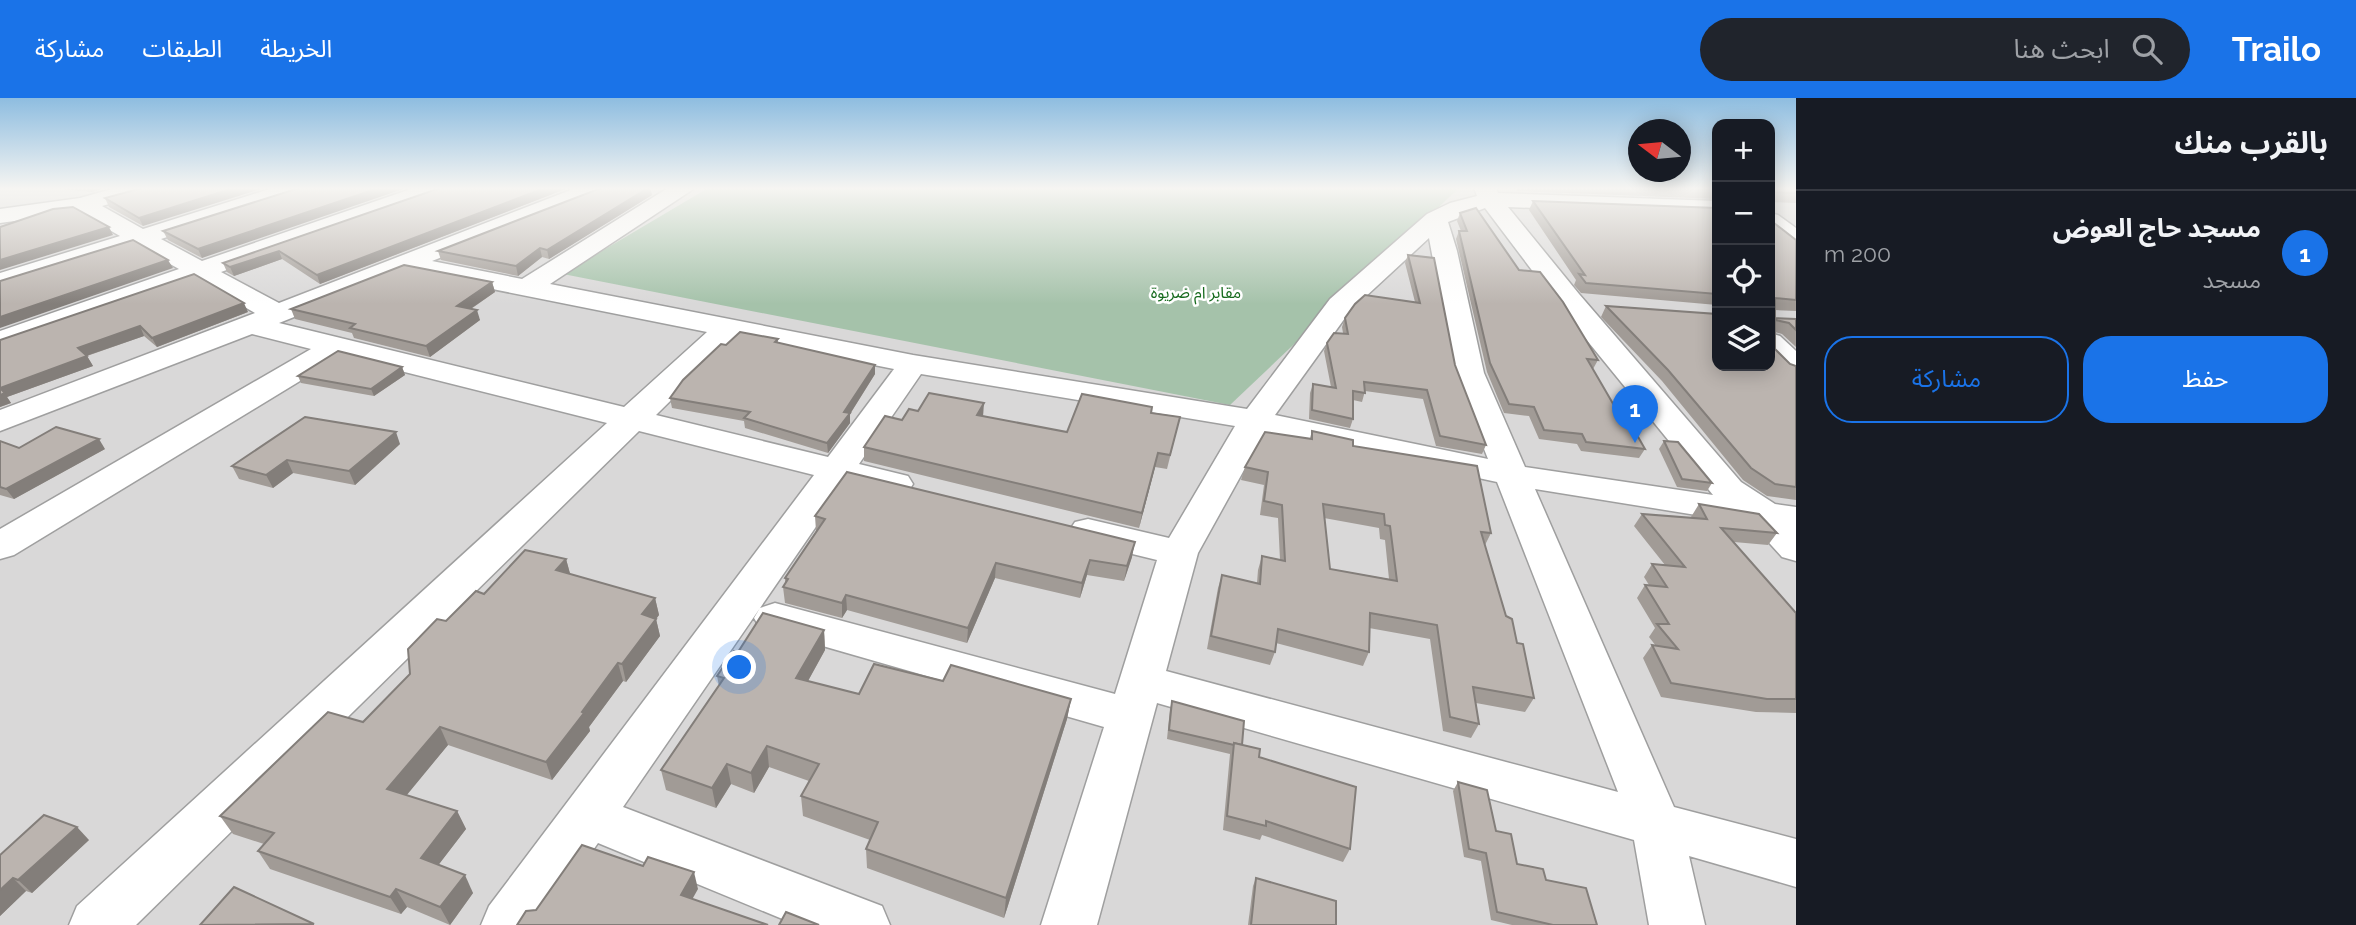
<!DOCTYPE html>
<html lang="ar">
<meta charset="utf-8">
<style>
body{margin:0;font-family:Raleway,"Noto Sans Arabic",sans-serif;background:#20242c;color:#f1f3f6;direction:rtl}
.controls{position:absolute;right:21px;top:21px;display:grid;overflow:hidden;border-radius:14px;box-shadow:0 4px 18px #0003}
.controls button{width:63px;height:63px;display:grid;place-items:center;padding:0;border:0;border-bottom:2px solid #363941;background:#171b24;color:#f1f3f6;font:35px sans-serif}
.compass{position:absolute;left:1628px;top:21px;width:63px;height:63px;border-radius:50%;background:#171b24;box-shadow:0 4px 18px #0003;rotate:286deg}
.you{position:absolute;left:740px;top:570px;width:24px;height:24px;margin:-18px;border:5px solid #fff;border-radius:50%;background:#1a73e8;box-shadow:0 0 0 10px #1a73e833}
.badge{display:grid;place-items:center;width:46px;height:46px;border-radius:50%;background:#1a73e8;color:#fff;font-size:23px;font-weight:700}
.pin{position:absolute;translate:-50% -58px;filter:drop-shadow(0 2px 4px #0008)}
.pin::after{content:'';position:absolute;top:37px;width:24px;height:21px;background:inherit;clip-path:polygon(0 0,100% 0,50% 100%)}
.list{margin:0;padding:0;list-style:none}
h2{display:flex;justify-content:space-between;align-items:center;height:91px;margin:0;padding:0 28px;font-size:30px}
h2 small{font-size:23px;font-weight:400;color:#9ea1a6}
.list li{display:grid;grid-template-columns:46px 1fr auto;gap:21px;align-items:center;box-sizing:border-box;height:126px;padding:0 28px;border-top:2px solid #363941}
.list b{display:block;font-size:26px;white-space:nowrap}
.list p{margin:0;font-size:23px;white-space:nowrap;color:#9ea1a6}
.list em{font-size:23px;font-style:normal;color:#9ea1a6}
.actions{display:flex;gap:14px;padding:21px 28px}
.actions a{flex:1;padding:16px 0;border:2px solid #1a73e8;border-radius:28px;text-align:center;font-size:24px;color:#1a73e8}
.actions .main{background:#1a73e8;color:#fff}
.icon{flex:none;width:38px;height:38px;fill:none;stroke:currentColor;stroke-width:2;stroke-linecap:round;stroke-linejoin:round}
.map{position:relative;flex:none;width:1796px;height:827px;overflow:hidden;direction:ltr}
header{display:flex;align-items:center;gap:42px;box-sizing:border-box;height:98px;padding:0 35px;background:#1a73e8;color:#fff}
header strong{font-size:33px}
nav{display:flex;gap:38px;margin-inline-start:auto;font-size:24px}
.search{width:490px;height:63px;background:#20242c;display:flex;align-items:center;gap:18px;box-sizing:border-box;padding:0 24px;border-radius:38px;color:#9ea1a6;font-size:26px}
main{display:flex}
aside{flex:1;background:#171b24}
.map>svg:first-child{display:block}
.residential{fill:#d9d8d8}
.cemetery{fill:#a5c2aa}
.lines{fill:none;stroke-linecap:round;stroke-linejoin:round}
.minor-casing{stroke:#9f9f9f;stroke-width:3}
.minor{fill:#fff;fill-rule:evenodd}
.wall{fill:#a19b96;fill-rule:evenodd}
.shaded-wall{fill:#837e7a}
.building{fill:#bbb4af;stroke:#837e7a;stroke-width:2;fill-rule:evenodd}
.labels{text-anchor:middle;dominant-baseline:central;stroke-width:5;stroke-linejoin:round;paint-order:stroke}
.far-park-label{font-size:16px;fill:#176b1e;stroke:#fff}
</style>
<header>
<strong>Trailo</strong>
<div class="search"><svg class="icon" aria-label="search" viewBox="0 0 24 24"><circle cx="10" cy="10" r="6"/><path d="M15 15l6 6"/></svg>ابحث هنا</div>
<nav><a>الخريطة</a><a>الطبقات</a><a>مشاركة</a></nav>
</header>
<main>
<aside>
<h2>بالقرب منك<small></small></h2>
<ul class="list">
<li><span class="badge">1</span><div><b>مسجد حاج العوض</b><p>مسجد</p></div><em>200 m</em></li>
</ul>
<div class="actions"><a class="main">حفظ</a><a>مشاركة</a></div>
</aside>
<div class="map">
<svg width="1796" height="827" viewBox="0 0 1796 827">
<rect width="100%" height="100%" fill="#ebe8e2"/>
<polygon class="residential" points="0,90 708,90 565,175 1387,159 1459,90 1717,90 1717,268 1770,268 1770,90 1796,90 1796,827 0,827"/>
<polygon class="cemetery" points="708,90 1459,90 1230,307 563,176"/>
<g class="lines">
<g class="minor-casing">
<g id="minor">
<path d="M115 90H151L148 95 102 108 143 131 273 90H307L304 95 161 141 202 163 414 90H447L444 95 221 174 279 205 576 90H607L604 95 432 163 522 181 668 90H695L550 186 913 257 1247 311 1330 201 1427 116 1450 105 1477 98 1474 90H1496L1498 95 1717 103V117L1508 109 1579 196 1741 384 1775 406 1796 409V463L1782 459 1752 426 1535 391 1674 709 1796 741V789L1689 758 1705 827H1649L1634 742 1157 605 1097 827H1041L1104 629 760 530 754 520 760 510 775 505 1115 596 1157 462 1075 442 1069 433 1075 424 1088 421 1169 440 1235 328 921 276 859 366 908 378 913 386 908 394 895 397 846 385 623 709 882 808 890 827H797L598 745 541 827H481L489 808 814 377 639 333 136 827H69L77 808 607 325 341 258 14 457 0 461V431L311 251 252 236 0 333V312L255 215 198 182 0 252V233L179 171 138 148 0 192V175L120 138 78 114 0 125V111L80 100ZM1485 110 1559 208 1713 397 1525 369 1484 275 1457 153 1448 124ZM1429 140 1454 275 1488 361 1275 317 1350 213ZM407 174 707 234 624 309 279 225ZM735 239 894 271 828 359 656 317ZM1265 334 1497 384 1618 694 1166 573 1198 455Z"/>
<polygon points="1770,115 1778,117 1796,130 1796,148 1787,146 1770,133"/>
<polygon points="1770,235 1780,238 1796,253 1796,279 1785,276 1770,260"/>
</g>
</g>
<use href="#minor" class="minor"/>
</g>
<g class="wall">
<polygon points="52,90 105,90 91,94"/>
<polygon points="142,90 143,128 109,109 105,100"/>
<polygon points="299,90 202,160 168,142 163,133"/>
<polygon points="440,90 568,90 320,186 282,161 234,178 227,174 223,165"/>
<polygon points="601,90 650,90 652,97 549,161 542,159 518,178 441,162 438,153"/>
<polygon points="1515,90 1717,90 1717,101 1517,93"/>
<polygon points="1770,90 1796,90 1796,105 1770,104"/>
<polygon points="1533,103 1717,110 1717,207 1581,195 1574,187 1576,182 1529,112"/>
<polygon points="1460,115 1519,172 1598,262 1593,271 1619,316 1645,351 1639,360 1581,353 1577,346 1539,341 1529,318 1504,315 1487,274 1456,141 1459,133 1461,133 1457,123"/>
<polygon points="1774,125 1796,142 1796,213 1775,212 1775,220 1796,221 1796,249 1782,236 1775,234 1775,251 1790,266 1796,268 1796,402 1767,398 1743,382 1662,283 1601,219 1606,208 1717,268"/>
<polygon points="1408,157 1455,267 1486,347 1482,356 1436,348 1423,301 1365,293 1362,304 1353,302 1353,321 1350,330 1309,321 1310,295 1313,286 1331,289 1324,253 1327,245 1343,235 1342,229 1345,220 1415,204 1405,165"/>
<polygon points="492,184 495,194 471,211 480,222 430,259 354,240 352,235 295,221 291,211"/>
<polygon points="248,214 157,249 144,238 87,258 93,268 7,299 11,305 0,309 0,242"/>
<polygon points="778,241 778,245 875,276 850,316 850,325 828,355 745,330 744,323 672,310 670,300 726,247"/>
<polygon points="402,269 405,277 374,298 301,285 298,278"/>
<polygon points="918,313 983,318 1067,334 1151,315 1180,319 1167,371 1155,369 1139,430 864,363 864,349 902,322"/>
<path d="M1312 333 1353 348 1491 435 1485 447 1506 518 1517 545 1534 600 1525 614 1476 605 1479 626 1471 640 1443 633 1430 541 1369 530V554L1363 568 1276 545 1275 554 1270 567 1207 551 1218 490 1222 477 1257 485 1258 472 1262 458 1280 462 1278 420 1260 417 1264 387 1241 382 1245 369 1310 340ZM1324 420 1379 430 1380 441 1385 442 1389 481 1330 471Z"/>
<polygon points="0,343 19,350 105,351 14,401 0,397"/>
<polygon points="1664,343 1712,385 1707,393 1677,389 1659,351"/>
<polygon points="400,346 355,387 293,375 273,390 239,381 232,368"/>
<polygon points="1699,406 1777,435 1768,447 1734,444 1796,515 1796,615 1756,614 1661,599 1643,560 1652,547 1656,548 1649,539 1655,530 1637,500 1645,487 1649,487 1644,479 1652,466 1665,467 1634,428 1642,416 1692,420 1691,419"/>
<polygon points="815,418 1132,459 1124,483 1087,477 1080,500 995,480 967,545 847,512 842,520 785,505 783,489 785,486 785,480 816,433"/>
<polygon points="566,461 570,476 655,500 659,517 656,521 660,538 626,584 623,583 589,629 590,633 552,682 448,647 406,697 457,713 466,731 438,767 473,795 450,827 407,809 401,816 270,771 258,753 264,746 233,736 220,718 363,624 410,576 446,523 484,496"/>
<polygon points="824,532 825,552 808,583 859,596 943,583 1071,601 1067,621 1004,820 867,770 866,751 870,742 803,718 801,698 809,683 769,669 754,695 731,686 716,710 666,692 661,672 719,588 717,578 738,554"/>
<polygon points="1172,603 1259,659 1350,751 1343,764 1262,737 1260,742 1223,732 1230,656 1167,641 1170,611"/>
<polygon points="1458,684 1496,733 1517,766 1546,782 1597,827 1512,827 1491,822 1481,763 1464,759 1453,693"/>
<polygon points="89,742 32,795 26,793 0,818 0,757"/>
<polygon points="1256,780 1336,827 1248,827 1253,788"/>
</g>
<g class="shaded-wall">
<polygon points="89,90 105,90 91,94"/>
<polygon points="234,90 264,90 143,128 139,120"/>
<polygon points="379,90 406,90 202,160 198,151"/>
<polygon points="545,90 568,90 320,186 317,177"/>
<polygon points="648,90 650,90 652,97 549,161 547,152"/>
<polygon points="109,129 113,137 0,172 0,162"/>
<polygon points="540,150 542,159 518,178 516,168"/>
<polygon points="279,153 282,161 234,178 230,169"/>
<polygon points="168,162 173,170 0,230 0,219"/>
<polygon points="492,184 495,194 460,218 457,208"/>
<polygon points="244,205 248,214 157,249 152,240"/>
<polygon points="477,212 480,222 430,259 426,248"/>
<polygon points="140,228 144,238 83,259 78,250"/>
<polygon points="87,258 93,268 7,299 11,305 0,309 0,290"/>
<polygon points="875,267 875,276 850,316 850,325 828,355 827,345 844,314"/>
<polygon points="402,269 405,277 374,298 371,291"/>
<polygon points="984,305 983,319 977,317"/>
<polygon points="396,334 400,346 355,387 349,373"/>
<polygon points="99,341 105,351 14,401 6,391"/>
<polygon points="1158,355 1155,369 1139,430 1142,415"/>
<polygon points="287,362 293,375 273,390 266,377"/>
<polygon points="1135,444 1132,459 1124,483 1127,468"/>
<polygon points="566,461 571,479 556,472"/>
<polygon points="1090,462 1087,477 1080,500 1082,485"/>
<polygon points="996,465 995,480 967,545 968,530"/>
<polygon points="846,497 847,512 842,520 842,505"/>
<polygon points="655,500 659,517 656,521 660,538 626,584 622,566 642,516"/>
<polygon points="824,532 825,552 798,601 796,580"/>
<polygon points="618,565 623,583 589,629 590,633 552,682 546,664"/>
<polygon points="1071,601 1067,621 1004,820 1006,800"/>
<polygon points="440,629 448,647 397,709 387,691"/>
<polygon points="767,648 769,669 754,695 751,675"/>
<polygon points="727,666 731,686 716,710 712,690"/>
<polygon points="457,713 466,731 430,778 421,760"/>
<polygon points="77,729 89,742 32,795 18,782"/>
<polygon points="694,774 698,791 685,814 681,797"/>
<polygon points="465,777 473,795 450,827 440,809"/>
<polygon points="13,780 26,793 0,818 0,792"/>
<polygon points="396,791 407,809 401,816 390,799"/>
</g>
<g class="building">
<polygon points="142,90 234,90 139,120 105,100"/>
<polygon points="299,90 379,90 198,151 163,133"/>
<polygon points="440,90 545,90 317,177 279,153 230,169 223,165"/>
<polygon points="601,90 648,90 547,152 540,150 516,168 438,153"/>
<polygon points="1683,90 1717,90 1717,91"/>
<polygon points="1770,90 1796,90 1796,95 1770,94"/>
<polygon points="1533,103 1717,110 1717,196 1586,185 1579,176 1585,177"/>
<polygon points="73,109 109,129 0,162 0,129 53,111"/>
<polygon points="1476,110 1519,172 1540,174 1563,204 1598,262 1587,261 1619,316 1625,316 1645,351 1586,344 1582,336 1544,332 1534,309 1509,306 1490,265 1459,133 1467,133 1460,115"/>
<polygon points="1770,117 1773,120 1774,125 1796,142 1796,202 1775,200 1775,220 1796,221 1796,232 1789,225 1775,222 1775,251 1790,266 1796,268 1796,389 1775,386 1751,370 1668,272 1606,208 1717,216 1717,268 1770,268"/>
<polygon points="133,142 168,162 0,219 0,183"/>
<polygon points="1408,157 1434,160 1455,267 1486,347 1440,338 1427,292 1364,284 1365,295 1353,293 1353,321 1312,312 1313,286 1336,290 1327,245 1334,235 1348,236 1345,220 1355,206 1365,197 1420,205"/>
<polygon points="404,167 492,184 457,208 477,212 426,248 350,230 355,226 291,211"/>
<polygon points="194,176 244,205 152,240 140,228 78,250 87,258 0,290 0,242"/>
<polygon points="740,234 778,241 775,244 875,267 844,314 850,315 827,345 744,320 750,314 670,300 683,282 721,246 726,247"/>
<polygon points="338,253 402,269 371,291 298,278"/>
<polygon points="0,290 5,295 0,297"/>
<polygon points="929,295 984,305 977,317 1067,334 1082,296 1152,309 1151,315 1180,319 1170,357 1158,355 1142,415 864,349 885,318 902,322 909,311 918,313"/>
<polygon points="305,319 396,334 349,373 287,362 266,377 232,368"/>
<polygon points="56,329 99,341 6,391 0,389 0,343 19,350"/>
<path d="M1312 333 1353 342V348L1477 368 1491 435 1481 434 1506 518 1512 521 1517 545 1523 546 1534 600 1473 589 1479 626 1450 619 1437 527 1370 515 1369 554 1278 531 1275 554 1211 538 1222 477 1260 486 1262 458 1285 463 1282 407 1264 403 1268 374 1245 369 1265 334 1312 341ZM1323 406 1384 416 1385 427 1390 428 1397 483 1330 471Z"/>
<polygon points="1664,343 1678,344 1712,385 1682,381"/>
<polygon points="847,374 1135,444 1127,468 1090,462 1082,485 996,465 968,530 846,497 842,505 783,489 788,481 785,480 825,421 815,418"/>
<polygon points="1699,406 1759,416 1777,435 1721,430 1796,515 1796,601 1767,601 1671,585 1652,547 1678,551 1657,526 1669,526 1645,487 1667,489 1652,466 1685,469 1642,416 1707,421"/>
<polygon points="525,452 566,461 556,472 655,500 642,516 656,521 622,566 618,565 582,614 584,615 546,664 440,629 387,691 457,713 421,760 465,777 440,809 396,791 390,799 258,753 274,735 220,718 328,614 363,624 410,576 408,551 437,521 446,523 476,493 484,496"/>
<polygon points="763,515 824,532 796,580 859,596 874,566 943,583 951,567 1071,601 1006,800 866,751 878,724 801,698 819,666 767,648 751,675 727,666 712,690 661,672 724,580 717,578 734,553 738,554"/>
<polygon points="1172,603 1244,623 1242,647 1234,645 1234,647 1169,632"/>
<polygon points="1234,645 1260,651 1259,659 1356,689 1350,751 1266,723 1266,728 1227,718"/>
<polygon points="1458,684 1487,692 1496,733 1511,736 1517,766 1543,771 1546,782 1586,790 1597,827 1553,827 1497,814 1486,755 1469,751"/>
<polygon points="44,717 77,729 18,782 13,780 0,792 0,757"/>
<polygon points="582,747 643,768 648,759 694,774 681,797 768,827 517,827 526,813 536,812"/>
<polygon points="1256,780 1336,803 1336,827 1251,827"/>
<polygon points="234,789 314,826 200,827"/>
<polygon points="786,814 819,827 779,827"/>
</g>
<linearGradient id="sky" x2="0" y2="1"><stop stop-color="#8ebde0"/><stop offset="0.44" stop-color="#f6f5f2"/><stop offset="1" stop-color="#f6f5f2" stop-opacity="0"/></linearGradient>
<rect width="1796" height="206" fill="url(#sky)"/>
<g class="labels">
<g class="far-park-label">
<text x="1196" y="194">مقابر ام ضريوة</text>
</g>
</g>
</svg>
<div class="controls">
<button>+</button>
<button>−</button>
<button><svg class="icon" aria-label="locate" viewBox="0 0 24 24"><circle cx="12" cy="12" r="6"/><path d="M12 2v4M12 18v4M2 12h4M18 12h4"/></svg></button>
<button><svg class="icon" aria-label="layers" viewBox="0 0 24 24"><path d="M12 4l9 5-9 5-9-5zM3 14l9 5 9-5"/></svg></button>
</div>
<svg class="compass" viewBox="-18 -18 36 36"><path d="M0-13l5 13h-10z" fill="#e53935"/><path d="M0 13l5-13h-10z" fill="#9ea1a6"/></svg>
<div class="you"></div>
<div class="pin badge" style="left:1635px;top:345px">1</div>
</div>
</main>
